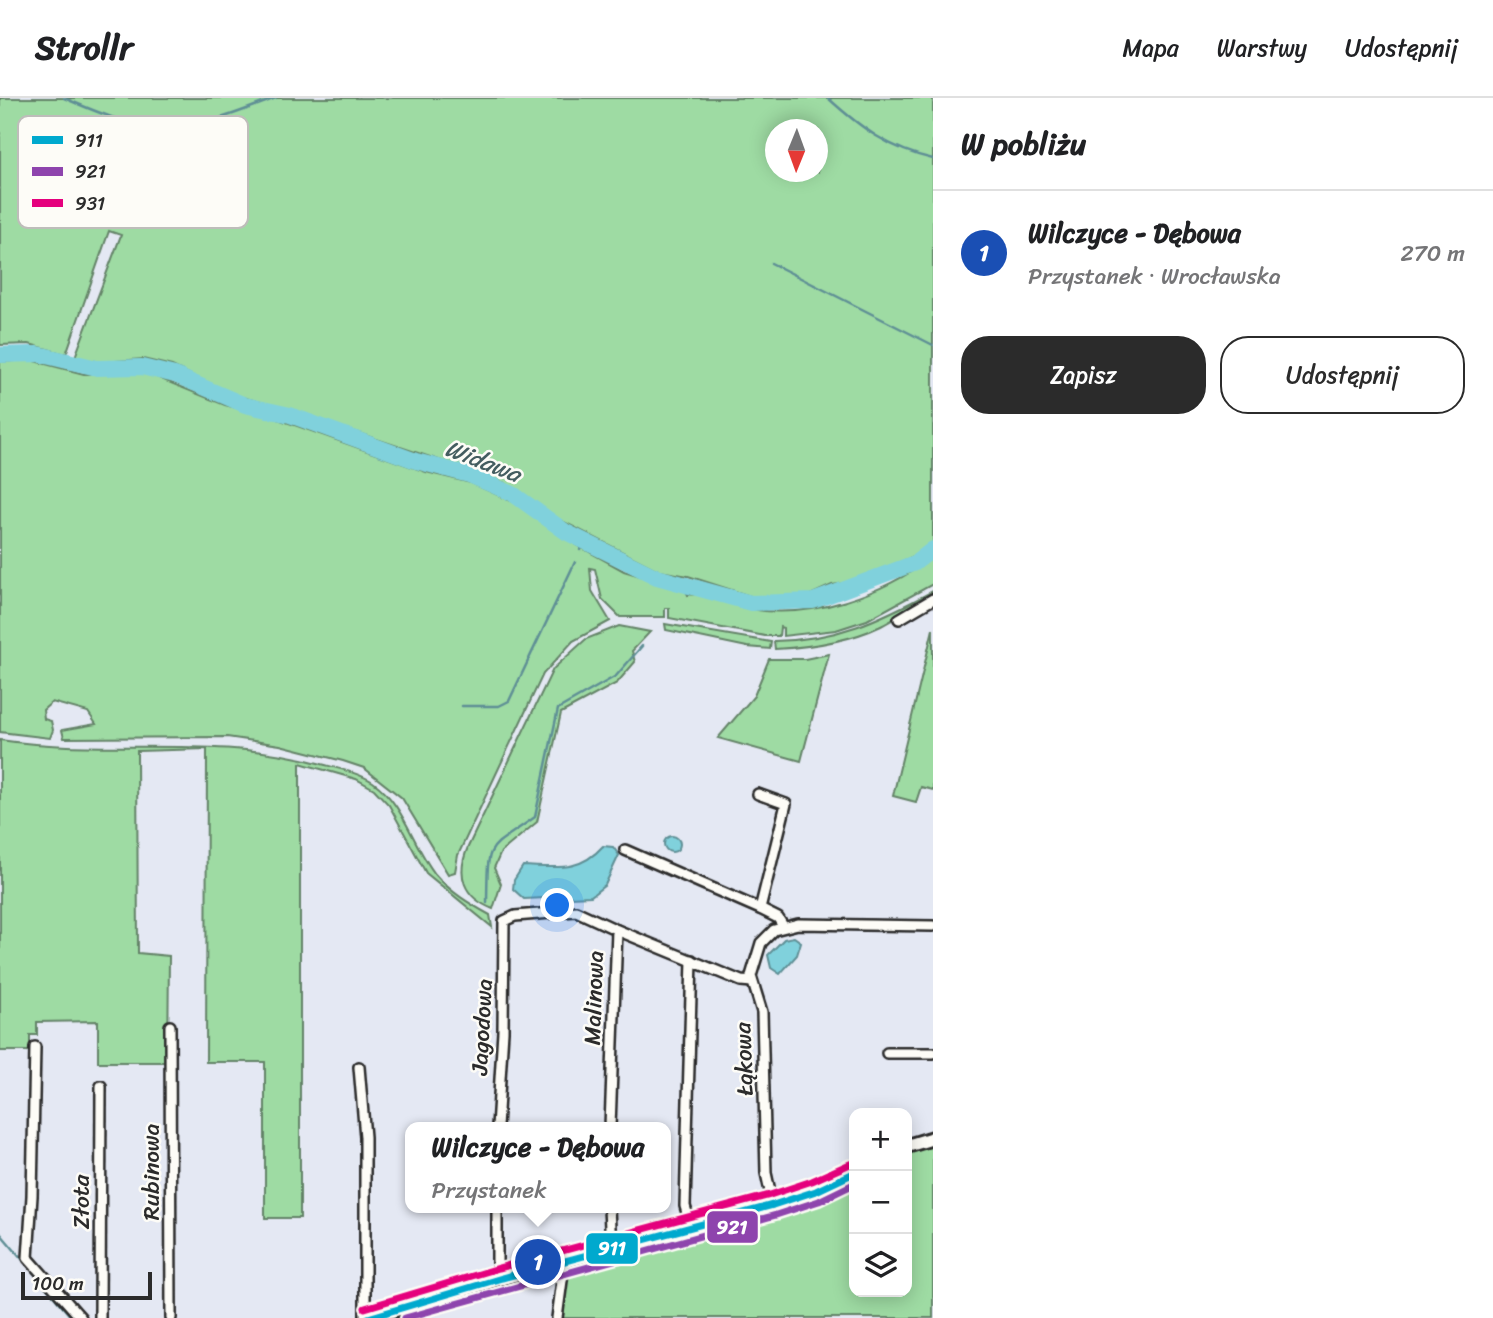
<!DOCTYPE html>
<html lang="pl">
<meta charset="utf-8">
<style>
body{margin:0;font-family:Sriracha,sans-serif;background:#f6f6f6;color:#202124}
.controls{position:absolute;right:21px;bottom:21px;display:grid;overflow:hidden;border-radius:14px;box-shadow:0 4px 18px #0003}
.controls button{width:63px;height:63px;display:grid;place-items:center;padding:0;border:0;border-bottom:2px solid #e0e0e0;background:#fff;color:#202124;font:35px sans-serif}
.compass{position:absolute;left:765px;top:21px;width:63px;height:63px;border-radius:50%;background:#fff;box-shadow:0 4px 18px #0003;rotate:181deg}
.scale{position:absolute;left:21px;bottom:18px;width:131px;box-sizing:border-box;padding-left:7px;border:4px solid #2b2b2b;border-top:0;font-size:19px;line-height:24px;white-space:nowrap;color:#2b2b2b;-webkit-text-stroke:5px #fdfcf7;paint-order:stroke}
.you{position:absolute;left:558px;top:808px;width:24px;height:24px;margin:-18px;border:5px solid #fff;border-radius:50%;background:#1a73e8;box-shadow:0 0 0 10px #1a73e833}
.badge{display:grid;place-items:center;width:46px;height:46px;border-radius:50%;background:#2b2b2b;color:#fff;font-size:23px;font-weight:700}
.pin{position:absolute;translate:-50% -50%;border:4px solid #fff;box-shadow:0 2px 7px #0006}
.popup{position:absolute;left:405px;top:1024px;width:266px;height:91px;box-sizing:border-box;display:grid;place-content:center;border-radius:14px;background:#fff;filter:drop-shadow(0 2px 5px #0005);font-size:23px;white-space:nowrap;color:#757577}
.popup b{font-size:26px;color:#202124}
.popup::after{content:'';position:absolute;left:50%;top:100%;margin-left:-14px;border:14px solid transparent;border-top-color:#fff}
.list{margin:0;padding:0;list-style:none}
h2{display:flex;justify-content:space-between;align-items:center;height:91px;margin:0;padding:0 28px;font-size:30px}
h2 small{font-size:23px;font-weight:400;color:#757577}
.list li{display:grid;grid-template-columns:46px 1fr auto;gap:21px;align-items:center;box-sizing:border-box;height:126px;padding:0 28px;border-top:2px solid #e0e0e0}
.list b{display:block;font-size:26px;white-space:nowrap}
.list p{margin:0;font-size:23px;white-space:nowrap;color:#757577}
.list em{font-size:23px;font-style:normal;color:#757577}
.actions{display:flex;gap:14px;padding:21px 28px}
.actions a{flex:1;padding:16px 0;border:2px solid #2b2b2b;border-radius:28px;text-align:center;font-size:24px;color:#2b2b2b}
.actions .main{background:#2b2b2b;color:#fff}
.icon{flex:none;width:38px;height:38px;fill:none;stroke:currentColor;stroke-width:2;stroke-linecap:round;stroke-linejoin:round}
.map{position:relative;flex:none;width:933px;height:1220px;overflow:hidden}
header{display:flex;align-items:center;gap:42px;box-sizing:border-box;height:98px;padding:0 35px;background:#fff;border-bottom:2px solid #e0e0e0}
header strong{font-size:33px}
nav{display:flex;gap:38px;margin-inline-start:auto;font-size:24px}
main{display:flex}
aside{flex:1;background:#fff}
.map>svg:first-child{display:block}
.green{fill:#9edba3;stroke:#648367;stroke-width:2;fill-rule:evenodd}
.water{fill:#80d1dc;stroke:#5e8f95;stroke-width:2}
.lines{fill:none;stroke-linecap:round;stroke-linejoin:round}
.stream{stroke:#5e8f95;stroke-width:2.5}
.river{stroke:#80d1dc;stroke-width:16}
.street-casing{stroke:#2b2b2b;stroke-width:14}
.secondary-casing{stroke:#2b2b2b;stroke-width:18}
.street{stroke:#fdfcf7;stroke-width:9}
.secondary{stroke:#fdfcf7;stroke-width:12}
.bus-1-casing{stroke:#fdfcf7;stroke-width:12}
.bus-2-casing{stroke:#fdfcf7;stroke-width:12}
.bus-3-casing{stroke:#fdfcf7;stroke-width:12}
.bus-1{stroke:#00a9ce;stroke-width:7}
.bus-2{stroke:#8e44ad;stroke-width:7}
.bus-3{stroke:#e5007d;stroke-width:7}
.labels{text-anchor:middle;dominant-baseline:central;stroke-width:5;stroke-linejoin:round;paint-order:stroke}
.street-label{font-size:23px;fill:#2b2b2b;stroke:#fdfcf7}
.water-label{font-size:24px;font-style:italic;fill:#445d60;stroke:#fdfcf7}
.key{fill:#fdfcf7;stroke:#bebdba;stroke-width:2}
.key-label{font-size:19px;fill:#2b2b2b}
.line-badge{stroke:#fdfcf7;stroke-width:2.5}
.badge-label{font-size:19px;text-anchor:middle;font-weight:bold;fill:#fff}
</style>
<header>
<strong>Strollr</strong>
<nav><a>Mapa</a><a>Warstwy</a><a>Udostępnij</a></nav>
</header>
<main>
<div class="map">
<svg width="933" height="1220" viewBox="0 0 933 1220">
<rect width="100%" height="100%" fill="#e4e8f3"/>
<filter id="ink" filterUnits="userSpaceOnUse"><feTurbulence type="fractalNoise" baseFrequency=".0143" numOctaves="2"/><feDisplacementMap in="SourceGraphic" scale="14" xChannelSelector="R" yChannelSelector="G"/><feConvolveMatrix kernelMatrix="1 2 1 2 8 2 1 2 1" color-interpolation-filters="sRGB"/></filter>
<g filter="url(#ink)">
<g class="green">
<path d="M0 0H933V444L918 456 858 483 832 487 810 497 763 502 688 478 660 473 560 422 505 385 457 368 284 310 234 297 172 268 143 261 101 264 75 259 121 137 109 133 66 256 29 246 0 247ZM776 32H818V74H776Z"/>
<path d="M30 262 84 276H149L225 307 275 320 426 374 471 385 518 406 573 445 624 473 686 492 688 497C709 493 728 508 750 511 812 522 883 496 933 459V486L867 522 836 532 783 538V530L780 529 779 538H765L669 520V510H665V519H620L602 501 595 471 590 470 592 493 610 523 573 543 543 576 458 757 455 774 448 776 402 700 364 670 343 663 280 647 227 639 64 640 62 632 96 626 88 614 52 604 43 612 44 621 51 623 53 632 50 640 0 634V264Z"/>
<path d="M933 493V498C915 507 899 519 881 528 848 544 811 549 775 551L774 543C837 542 879 522 933 493Z"/>
<polygon points="665,526 771,544 770,551 747,549 666,532"/>
<path d="M619 528 650 534 632 553 635 564 617 585 561 615 537 724 501 754 494 770 501 786 493 811C463 799 456 777 468 749L553 571 586 541Z"/>
<polygon points="933,531 933,692 921,689 916,704 893,698"/>
<polygon points="829,556 801,663 718,640 754,598 769,561 805,561"/>
<path d="M0 642C106 658 213 636 318 665 336 670 357 674 373 684 404 706 412 746 435 776 450 794 470 806 490 817L492 829 426 775 389 707 374 691 356 681 300 665V1120H265V964H206L207 651 137 653 138 855 169 858 168 964H98V923L37 924V937H30V953H0Z"/>
<polygon points="933,1048 933,1220 561,1220 566,1174 815,1099 854,1080 854,1194 907,1194 907,1055"/>
</g>
<g class="water">
<circle cx="672" cy="746" r="8"/>
<path d="M603 748 613 749 619 757 605 787 591 798 524 801 513 791 514 782 523 768C556 769 579 775 603 748Z"/>
<polygon points="794,839 801,844 797,857 780,876 771,870 768,857 784,841"/>
</g>
<g class="lines">
<g class="stream">
<path d="M64 0C94 13 129 28 162 30 201 31 241 13 276 0"/>
<path d="M828 0C861 30 889 51 933 61"/>
<polyline points="771,165 933,247"/>
<polyline points="580,452 585,443"/>
<polyline points="687,495 693,487"/>
<polyline points="462,608 499,608 509,603 575,464"/>
<path d="M487 805C488 740 485 755 535 719L558 611 616 578 642 548"/>
<polyline points="0,1135 72,1220"/>
</g>
<polyline class="river" points="0,257 38,256 97,270 142,269 175,277 245,307 290,317 416,363 469,377 513,396 566,434 657,479 751,505 813,503 915,465 933,451"/>
<g class="street-casing">
<g id="street">
<polyline points="899,521 933,501"/>
<polyline points="758,696 786,706 760,811"/>
<polyline points="625,752 760,811 778,820 783,828"/>
<polyline points="170,928 171,1220"/>
<polyline points="35,949 32,1098 28,1160 81,1220"/>
<polyline points="887,955 933,955"/>
<polyline points="359,969 365,1039 365,1220"/>
<polyline points="497,1029 503,933 504,823 515,818 576,813 617,832"/>
<polyline points="610,1029 617,832 741,883 752,884"/>
<polyline points="773,1107 766,1075 762,914 751,878 761,845 774,832 798,826 933,828"/>
<polyline points="497,1110 497,1169 502,1180"/>
<polyline points="609,1110 611,1150"/>
<polyline points="691,1129 685,1108 692,862"/>
<polyline points="100,1220 101,988"/>
<polyline points="557,1220 563,1175 560,1164"/>
</g>
</g>
<g class="secondary-casing">
<g id="secondary">
<polyline points="907,1048 933,1040"/>
<polyline points="368,1220 502,1180 773,1107 816,1093 854,1075"/>
</g>
</g>
<use href="#street" class="street"/>
<use href="#secondary" class="secondary"/>
<g class="bus-1-casing">
<polyline id="bus-1" points="368,1220 502,1180 773,1107 816,1093 854,1075"/>
</g>
<g class="bus-2-casing">
<polyline id="bus-2" points="405,1220 776,1117 819,1103 854,1086"/>
</g>
<g class="bus-3-casing">
<polyline id="bus-3" points="365,1210 499,1170 770,1097 812,1083 850,1066"/>
</g>
<use href="#bus-1" class="bus-1"/>
<use href="#bus-2" class="bus-2"/>
<use href="#bus-3" class="bus-3"/>
</g>
</g>
<g class="labels">
<g class="street-label">
<text transform="translate(594 900) rotate(-88)">Malinowa</text>
<text transform="translate(482 929) rotate(-87)">Jagodowa</text>
<text transform="translate(744 961) rotate(-92)">Łąkowa</text>
<text transform="translate(151 1074) rotate(-90)">Rubinowa</text>
<text transform="translate(81 1104) rotate(-90)">Złota</text>
</g>
<g class="water-label">
<text transform="translate(483 363) rotate(21)">Widawa</text>
</g>
</g>
<rect x="18" y="18" width="230" height="112" rx="10" class="key"/>
<rect x="32" y="38" width="31" height="8" fill="#00a9ce"/>
<rect x="32" y="69" width="31" height="9" fill="#8e44ad"/>
<rect x="32" y="101" width="31" height="8" fill="#e5007d"/>
<g class="key-label">
<text x="75" y="49">911</text>
<text x="75" y="80">921</text>
<text x="75" y="112">931</text>
</g>
<g class="line-badge">
<rect x="706" y="1112" width="53" height="34" rx="7" fill="#8e44ad"/>
<rect x="585" y="1134" width="54" height="33" rx="7" fill="#00a9ce"/>
</g>
<g class="badge-label">
<text x="732" y="1136">921</text>
<text x="612" y="1157">911</text>
</g>
</svg>
<div class="controls">
<button>+</button>
<button>−</button>
<button><svg class="icon" aria-label="layers" viewBox="0 0 24 24"><path d="M12 4l9 5-9 5-9-5zM3 14l9 5 9-5"/></svg></button>
</div>
<svg class="compass" viewBox="-18 -18 36 36"><path d="M0-13l5 13h-10z" fill="#e53935"/><path d="M0 13l5-13h-10z" fill="#757577"/></svg>
<div class="scale">100 m</div>
<div class="you"></div>
<div class="pin badge" style="left:538px;top:1164px;background:#1a4fb4">1</div>
<div class="popup"><b>Wilczyce - Dębowa</b>Przystanek</div>
</div>
<aside>
<h2>W pobliżu<small></small></h2>
<ul class="list">
<li><span class="badge" style="background:#1a4fb4">1</span><div><b>Wilczyce - Dębowa</b><p>Przystanek · Wrocławska</p></div><em>270 m</em></li>
</ul>
<div class="actions"><a class="main">Zapisz</a><a>Udostępnij</a></div>
</aside>
</main>
